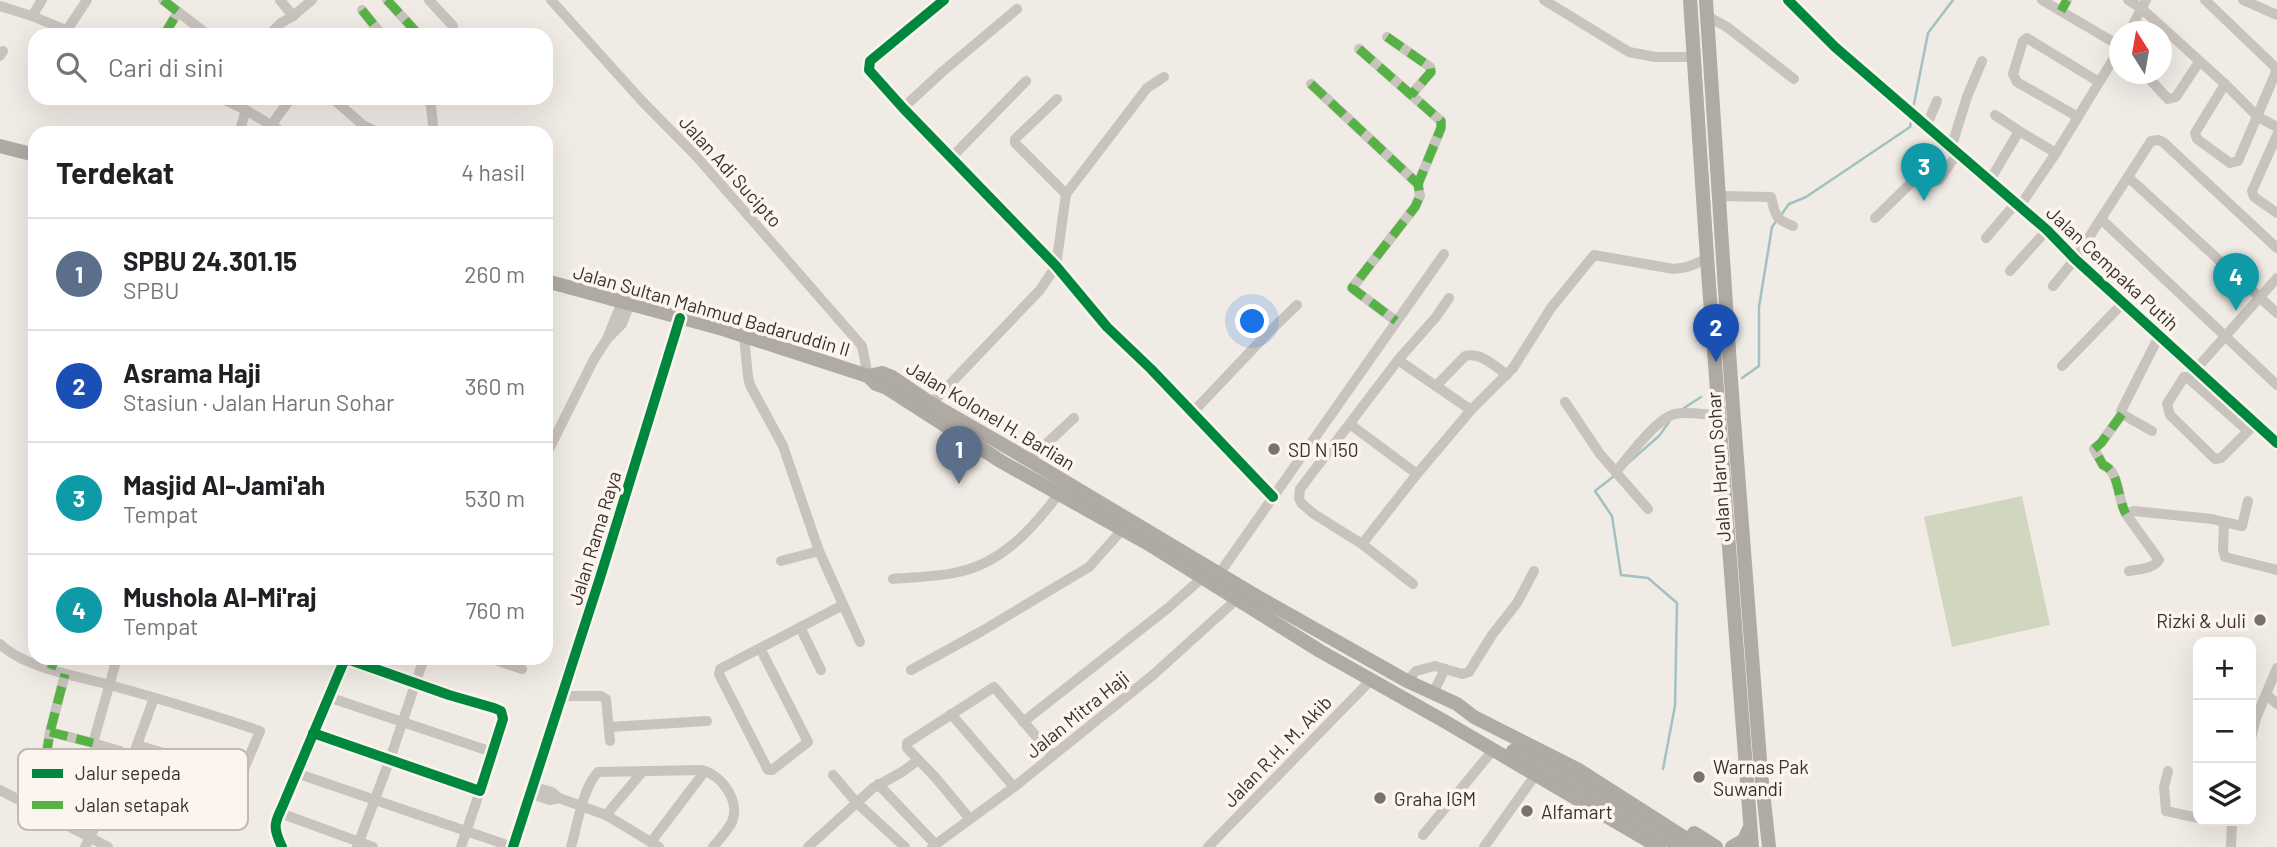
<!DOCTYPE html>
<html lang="id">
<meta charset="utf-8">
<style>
body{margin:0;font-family:Barlow,sans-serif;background:#f6f6f6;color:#202124}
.controls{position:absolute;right:21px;bottom:21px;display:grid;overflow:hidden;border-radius:14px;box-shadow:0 7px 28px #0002}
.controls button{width:63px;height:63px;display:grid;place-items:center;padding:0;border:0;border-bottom:2px solid #e0e0e0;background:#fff;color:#202124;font:35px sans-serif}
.compass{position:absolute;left:2109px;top:21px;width:63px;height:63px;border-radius:50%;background:#fff;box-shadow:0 7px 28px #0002;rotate:349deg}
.you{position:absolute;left:1253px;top:322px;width:24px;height:24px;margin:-18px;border:5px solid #fff;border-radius:50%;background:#1a73e8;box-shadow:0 0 0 10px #1a73e833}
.badge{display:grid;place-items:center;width:46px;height:46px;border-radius:50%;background:#7a716c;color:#fff;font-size:23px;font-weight:700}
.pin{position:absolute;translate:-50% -58px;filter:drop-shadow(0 2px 4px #0008)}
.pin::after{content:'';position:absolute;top:37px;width:24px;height:21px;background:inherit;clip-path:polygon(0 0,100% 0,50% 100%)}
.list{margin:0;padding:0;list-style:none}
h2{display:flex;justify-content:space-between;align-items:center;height:91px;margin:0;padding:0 28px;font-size:30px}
h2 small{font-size:23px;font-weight:400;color:#757577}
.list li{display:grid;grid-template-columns:46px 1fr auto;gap:21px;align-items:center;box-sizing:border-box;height:112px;padding:0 28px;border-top:2px solid #e0e0e0}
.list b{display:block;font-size:26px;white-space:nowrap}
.list p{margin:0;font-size:23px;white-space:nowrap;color:#757577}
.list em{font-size:23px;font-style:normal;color:#757577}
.icon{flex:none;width:38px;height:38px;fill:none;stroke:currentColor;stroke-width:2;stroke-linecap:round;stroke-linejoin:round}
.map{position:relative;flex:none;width:2277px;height:847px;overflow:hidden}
.search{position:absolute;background:#fff;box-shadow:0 7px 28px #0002;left:28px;top:28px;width:525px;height:77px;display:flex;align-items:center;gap:18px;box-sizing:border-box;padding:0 24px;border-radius:21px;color:#757577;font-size:26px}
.panel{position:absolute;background:#fff;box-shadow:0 7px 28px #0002;left:28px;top:126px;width:525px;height:539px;border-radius:21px}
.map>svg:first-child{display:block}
.pitch{fill:#d1d6bf}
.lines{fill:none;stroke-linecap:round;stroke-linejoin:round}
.stream{stroke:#a1c2c1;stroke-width:2.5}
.minor{stroke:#c9c3be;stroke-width:10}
.highway{stroke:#afaaa4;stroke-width:14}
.tram{stroke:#b1aca8;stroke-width:2}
.quiet{stroke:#57b246;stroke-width:9;stroke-dasharray:18 9;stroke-linecap:butt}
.cycleway-casing{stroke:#fbf5ee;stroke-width:15}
.cycleway{stroke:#00873e;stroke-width:10}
.poi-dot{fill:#7a716c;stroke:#fbf5ee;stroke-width:2.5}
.labels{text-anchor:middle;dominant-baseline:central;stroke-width:7;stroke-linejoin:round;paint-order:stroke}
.street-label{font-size:19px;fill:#3b302b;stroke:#fbf5ee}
.poi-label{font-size:19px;fill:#3b302b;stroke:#fbf5ee;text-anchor:start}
.key{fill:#fbf5ee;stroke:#c1bab4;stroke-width:2}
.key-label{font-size:19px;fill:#3b302b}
</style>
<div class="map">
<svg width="2277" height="847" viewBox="0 0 2277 847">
<rect width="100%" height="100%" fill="#f0ebe5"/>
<polygon class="pitch" points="2022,496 2050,625 1952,647 1924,517"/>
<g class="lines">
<g class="stream">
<polyline points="1913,109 1928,33 1953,0"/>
<polyline points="1781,215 1789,204 1806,197 1910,127 1912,116"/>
<polyline points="1742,378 1759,366 1759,307 1772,227 1777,220"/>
<polyline points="1684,408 1701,397"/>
<polyline points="1627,464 1659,436 1669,422"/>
<polyline points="1614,476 1595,491 1612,516 1621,575 1648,578 1677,603 1675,706 1663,769"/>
</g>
<g class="minor">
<polyline points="163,0 208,35"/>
<polyline points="387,0 419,35"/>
<polyline points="429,0 453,26 452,35"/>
<polyline points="551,0 641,100 697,157 862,346 868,376"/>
<polyline points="944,0 870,61 869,70 903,108 1056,266 1107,327 1151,369 1273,497"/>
<polyline points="1544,0 1629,52 1655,57 1692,57"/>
<polyline points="1788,0 1835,47 2047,230 2075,259 2277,443"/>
<polyline points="2042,0 2120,46"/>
<polyline points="2128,0 2141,8 2225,84 2258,117 2277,127"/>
<polyline points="2205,0 2275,67 2276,72 2238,161 2230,163 2197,139 2195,133 2225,84"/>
<polyline points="2243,0 2277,15"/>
<polyline points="0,6 32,16 78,35"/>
<polyline points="362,10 382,35"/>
<polyline points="2061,11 2067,0"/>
<polyline points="32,16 42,0"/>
<polyline points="293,16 312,0"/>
<polyline points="1707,16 1727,27 1794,79"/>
<polyline points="67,30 87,0"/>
<polyline points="2129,32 2146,0"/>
<polyline points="164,35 178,12"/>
<polyline points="269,35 281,23 293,16 280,0"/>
<polyline points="1387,37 1430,67 1431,72 1411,95"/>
<polyline points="1359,49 1441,121 1441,128 1418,184"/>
<polyline points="0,56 3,51"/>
<polyline points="2145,74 2168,99 2176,97 2199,62"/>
<polyline points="1311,84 1418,184 1420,196 1415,207 1352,288 1396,321"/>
<polyline points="220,98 246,110 284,133"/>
<polyline points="332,98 363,125 379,133"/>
<polyline points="430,98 434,133"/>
<polyline points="1057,99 1015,139 1015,143 1066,194"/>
<polyline points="903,108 942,72 1017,9"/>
<polyline points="1995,115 2019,131"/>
<polyline points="2078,117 2017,82 2013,74 2023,41 2027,38 2099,82"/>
<polyline points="272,124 291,98"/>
<polyline points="1926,127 1937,101"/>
<polyline points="239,133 246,110"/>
<polyline points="2277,135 2252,191 2254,197 2277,213"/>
<polyline points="1951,148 1967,97 1982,61"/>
<polyline points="951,158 1026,81"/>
<polyline points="2128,177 2277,313"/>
<polyline points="1989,182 2019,131 2056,153"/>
<path d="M1720 196 1771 197C1776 215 1773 218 1793 226"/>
<polyline points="2020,206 2056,153 2120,48"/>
<path d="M1875 218 1916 178C1924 176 1931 184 1939 180L1957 154"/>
<polyline points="2101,219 2277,385"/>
<polyline points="1986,238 2016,203"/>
<polyline points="2010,271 2047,230"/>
<polyline points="2053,286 2075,259 2151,141 2158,140 2163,142 2277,248"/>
<polyline points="744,336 748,377 750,385 783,446 819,551 860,642"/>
<polyline points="607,339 622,302"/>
<polyline points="1398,360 1436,317 1449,298"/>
<polyline points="2062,366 2123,303"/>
<polyline points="2196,369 2277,278"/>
<path d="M1436 386 1465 356C1481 352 1495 366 1507 375"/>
<polyline points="1565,402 1600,454 1648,509"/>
<polyline points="928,407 1040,290 1056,266 1066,194 1147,88 1164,77"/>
<polyline points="1471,410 1513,368 1551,308 1594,255 1674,269 1687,267 1707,259"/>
<polyline points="1193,412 1268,333 1297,305"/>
<path d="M2122 414 2101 443 2094 449 2103 465C2120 471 2117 499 2126 514"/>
<polyline points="1351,425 1417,474"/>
<polyline points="2152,431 2122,414 2121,411 2159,336"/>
<polyline points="2248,431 2187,377 2184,377 2167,404 2170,415 2215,459 2221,458 2255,424"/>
<polyline points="546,455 593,361 607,339 622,324 630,304"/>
<polyline points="1029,460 1074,418"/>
<path d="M1616 472C1628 457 1657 418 1675 414 1688 411 1705 415 1719 415"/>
<polyline points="2224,522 2242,526 2248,501"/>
<polyline points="1362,544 1417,474 1471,410 1398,360 1300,489 1299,498 1301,503 1314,514 1362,544 1413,584"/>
<polyline points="781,561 819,551"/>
<path d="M2129 571C2139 569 2153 569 2159 560L2126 514 2134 511 2212 519 2224 522 2223 550 2225 557 2277 570"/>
<polyline points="1219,574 1444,254"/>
<path d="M893 579C914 577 937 577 958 572 1002 563 1032 529 1058 495"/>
<polyline points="800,627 821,670"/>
<path d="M0 644C25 668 77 676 110 685 160 699 211 714 260 731L239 781"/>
<polyline points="760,648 808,742 772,770 768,770 719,674 720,669 843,605"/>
<polyline points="489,658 522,669"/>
<polyline points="51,669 55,658"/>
<polyline points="911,670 982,631 1089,567 1122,530"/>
<polyline points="1407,681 1416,671 1435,666 1462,674 1469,672 1492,635 1517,603 1534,571"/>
<polyline points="1433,693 1445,669"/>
<polyline points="2266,694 2277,704"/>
<polyline points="560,696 601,696 606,699 610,741"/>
<polyline points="328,697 492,752"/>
<polyline points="951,714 1014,787"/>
<polyline points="1023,722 1168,608 1202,578"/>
<polyline points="609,727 707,721"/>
<polyline points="50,732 93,743"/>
<polyline points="2251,738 2256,718 2277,668"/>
<polyline points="124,755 134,753 154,698"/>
<polyline points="2168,771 2164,787 2166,811 2198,818"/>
<polyline points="296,773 513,847"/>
<polyline points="833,775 856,802 905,847"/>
<polyline points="116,784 217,821 223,819 239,781 237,775 137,745"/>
<polyline points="878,784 935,844"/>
<polyline points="534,787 552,792 559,798 606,815 659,847"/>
<polyline points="0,790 108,847"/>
<polyline points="531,794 550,800 559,798"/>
<polyline points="37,810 50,732 65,674"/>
<polyline points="280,813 373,847"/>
<polyline points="606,815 643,771"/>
<polyline points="970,819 935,777 907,748 907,743 994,687 1053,756"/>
<polyline points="1423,835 1493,750"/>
<polyline points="651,842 705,771"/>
<polyline points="85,847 116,784 124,757 120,751 93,743 117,658"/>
<path d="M282 847C270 822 277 821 286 798L344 661 350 660 449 695 494 708 501 711 503 719 480 791 313 733"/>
<polyline points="357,847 390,759 424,658"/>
<polyline points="461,847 480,791"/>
<polyline points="513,847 599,581 680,318"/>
<path d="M571 847C577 826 583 787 598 772L701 770C722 774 742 803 731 824 726 832 719 840 713 847"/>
<polyline points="808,847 873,788 902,772 918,760"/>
<polyline points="932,847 1014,787 1153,675 1237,599"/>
<polyline points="1208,847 1371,680"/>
<polyline points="1484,847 1536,774"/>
<polyline points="2231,847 2232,821"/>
</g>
<g class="highway">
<polyline points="1690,0 1707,259 1752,847"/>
<polyline points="1706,0 1731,381 1761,773 1769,847"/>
<polyline points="0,146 35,155"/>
<polyline points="546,281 723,329 868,376 876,384 887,388 1002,462 1152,546 1320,651 1444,721 1659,847"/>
<polyline points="868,376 882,373 892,377 932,404 1012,450 1258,597 1407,681 1457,704 1474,717 1577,769 1699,847"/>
<polyline points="1513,751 1578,784 1681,847"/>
<polyline points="1694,833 1716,847"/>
<polyline points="1732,847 1744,840 1749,829"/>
</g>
<polyline class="tram" points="1696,0 1746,758 1752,826 1756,847"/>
<g class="quiet">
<polyline points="163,0 178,12 164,35"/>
<polyline points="387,0 419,35"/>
<polyline points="362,10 382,35"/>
<polyline points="2061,11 2067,0"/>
<polyline points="1387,37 1430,67 1431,72 1411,95"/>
<polyline points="1359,49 1441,121 1441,128 1418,184"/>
<polyline points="1311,84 1418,184 1420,196 1415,207 1352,288 1396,321"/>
<path d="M2122 414 2101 443 2094 449 2103 465C2120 471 2117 499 2126 514"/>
<polyline points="51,669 55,658"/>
<polyline points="50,732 93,743"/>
<polyline points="37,810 50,732 65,674"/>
</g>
<g class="cycleway-casing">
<g id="cycleway">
<polyline points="944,0 870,61 869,70 903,108 1056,266 1107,327 1151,369 1273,497"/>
<polyline points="1788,0 1835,47 2047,230 2075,259 2277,443"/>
<path d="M282 847C270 822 277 821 286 798L344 661 350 660 449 695 494 708 501 711 503 719 480 791 313 733"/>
<polyline points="513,847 599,581 680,318"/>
</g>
</g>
<use href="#cycleway" class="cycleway"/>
</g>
<g class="poi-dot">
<circle cx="1274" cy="449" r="7"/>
<circle cx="2260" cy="620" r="7"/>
<circle cx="1699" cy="777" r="7"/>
<circle cx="1380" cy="798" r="7"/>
<circle cx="1527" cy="811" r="7"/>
</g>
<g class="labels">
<g class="street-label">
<text transform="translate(731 171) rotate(48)">Jalan Adi Sucipto</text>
<text transform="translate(2113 268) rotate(43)">Jalan Cempaka Putih</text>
<text transform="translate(712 310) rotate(16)">Jalan Sultan Mahmud Badaruddin II</text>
<text transform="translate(991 415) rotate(31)">Jalan Kolonel H. Barlian</text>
<text transform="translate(1718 467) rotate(-94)">Jalan Harun Sohar</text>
<text transform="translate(594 538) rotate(-73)">Jalan Rama Raya</text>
<text transform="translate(1077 714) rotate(-39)">Jalan Mitra Haji</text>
<text transform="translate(1277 751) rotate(-46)">Jalan R.H. M. Akib</text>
</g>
<g class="poi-label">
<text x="1288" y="449">SD N 150</text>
<text x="2246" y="620" text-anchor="end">Rizki &amp; Juli</text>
<text x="1713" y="766">Warnas Pak<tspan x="1713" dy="22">Suwandi</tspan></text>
<text x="1394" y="798">Graha IGM</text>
<text x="1541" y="811">Alfamart</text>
</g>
</g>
<rect x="18" y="749" width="230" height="81" rx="10" class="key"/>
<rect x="32" y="769" width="31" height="9" fill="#00873e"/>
<rect x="32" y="801" width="31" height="8" fill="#57b246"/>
<g class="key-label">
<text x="75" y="780">Jalur sepeda</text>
<text x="75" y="812">Jalan setapak</text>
</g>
</svg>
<div class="controls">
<button>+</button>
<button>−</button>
<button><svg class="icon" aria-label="layers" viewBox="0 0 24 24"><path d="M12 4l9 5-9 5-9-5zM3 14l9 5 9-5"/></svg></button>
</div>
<svg class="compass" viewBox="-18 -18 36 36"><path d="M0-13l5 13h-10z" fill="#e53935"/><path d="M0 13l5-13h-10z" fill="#757577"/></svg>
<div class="you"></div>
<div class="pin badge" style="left:959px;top:484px;background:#5c6f8a">1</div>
<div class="pin badge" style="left:1716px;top:362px;background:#1a4fb4">2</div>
<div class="pin badge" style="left:1924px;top:201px;background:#0f9aa8">3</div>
<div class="pin badge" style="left:2236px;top:311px;background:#0f9aa8">4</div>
<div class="search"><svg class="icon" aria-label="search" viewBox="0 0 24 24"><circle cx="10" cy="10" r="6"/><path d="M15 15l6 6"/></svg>Cari di sini</div>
<section class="panel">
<h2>Terdekat<small>4 hasil</small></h2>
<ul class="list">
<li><span class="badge" style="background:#5c6f8a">1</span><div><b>SPBU 24.301.15</b><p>SPBU</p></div><em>260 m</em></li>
<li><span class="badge" style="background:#1a4fb4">2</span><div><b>Asrama Haji</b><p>Stasiun · Jalan Harun Sohar</p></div><em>360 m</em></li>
<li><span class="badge" style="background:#0f9aa8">3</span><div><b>Masjid Al-Jami'ah</b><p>Tempat</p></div><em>530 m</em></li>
<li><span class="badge" style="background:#0f9aa8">4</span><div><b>Mushola Al-Mi'raj</b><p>Tempat</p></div><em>760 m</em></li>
</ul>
</section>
</div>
